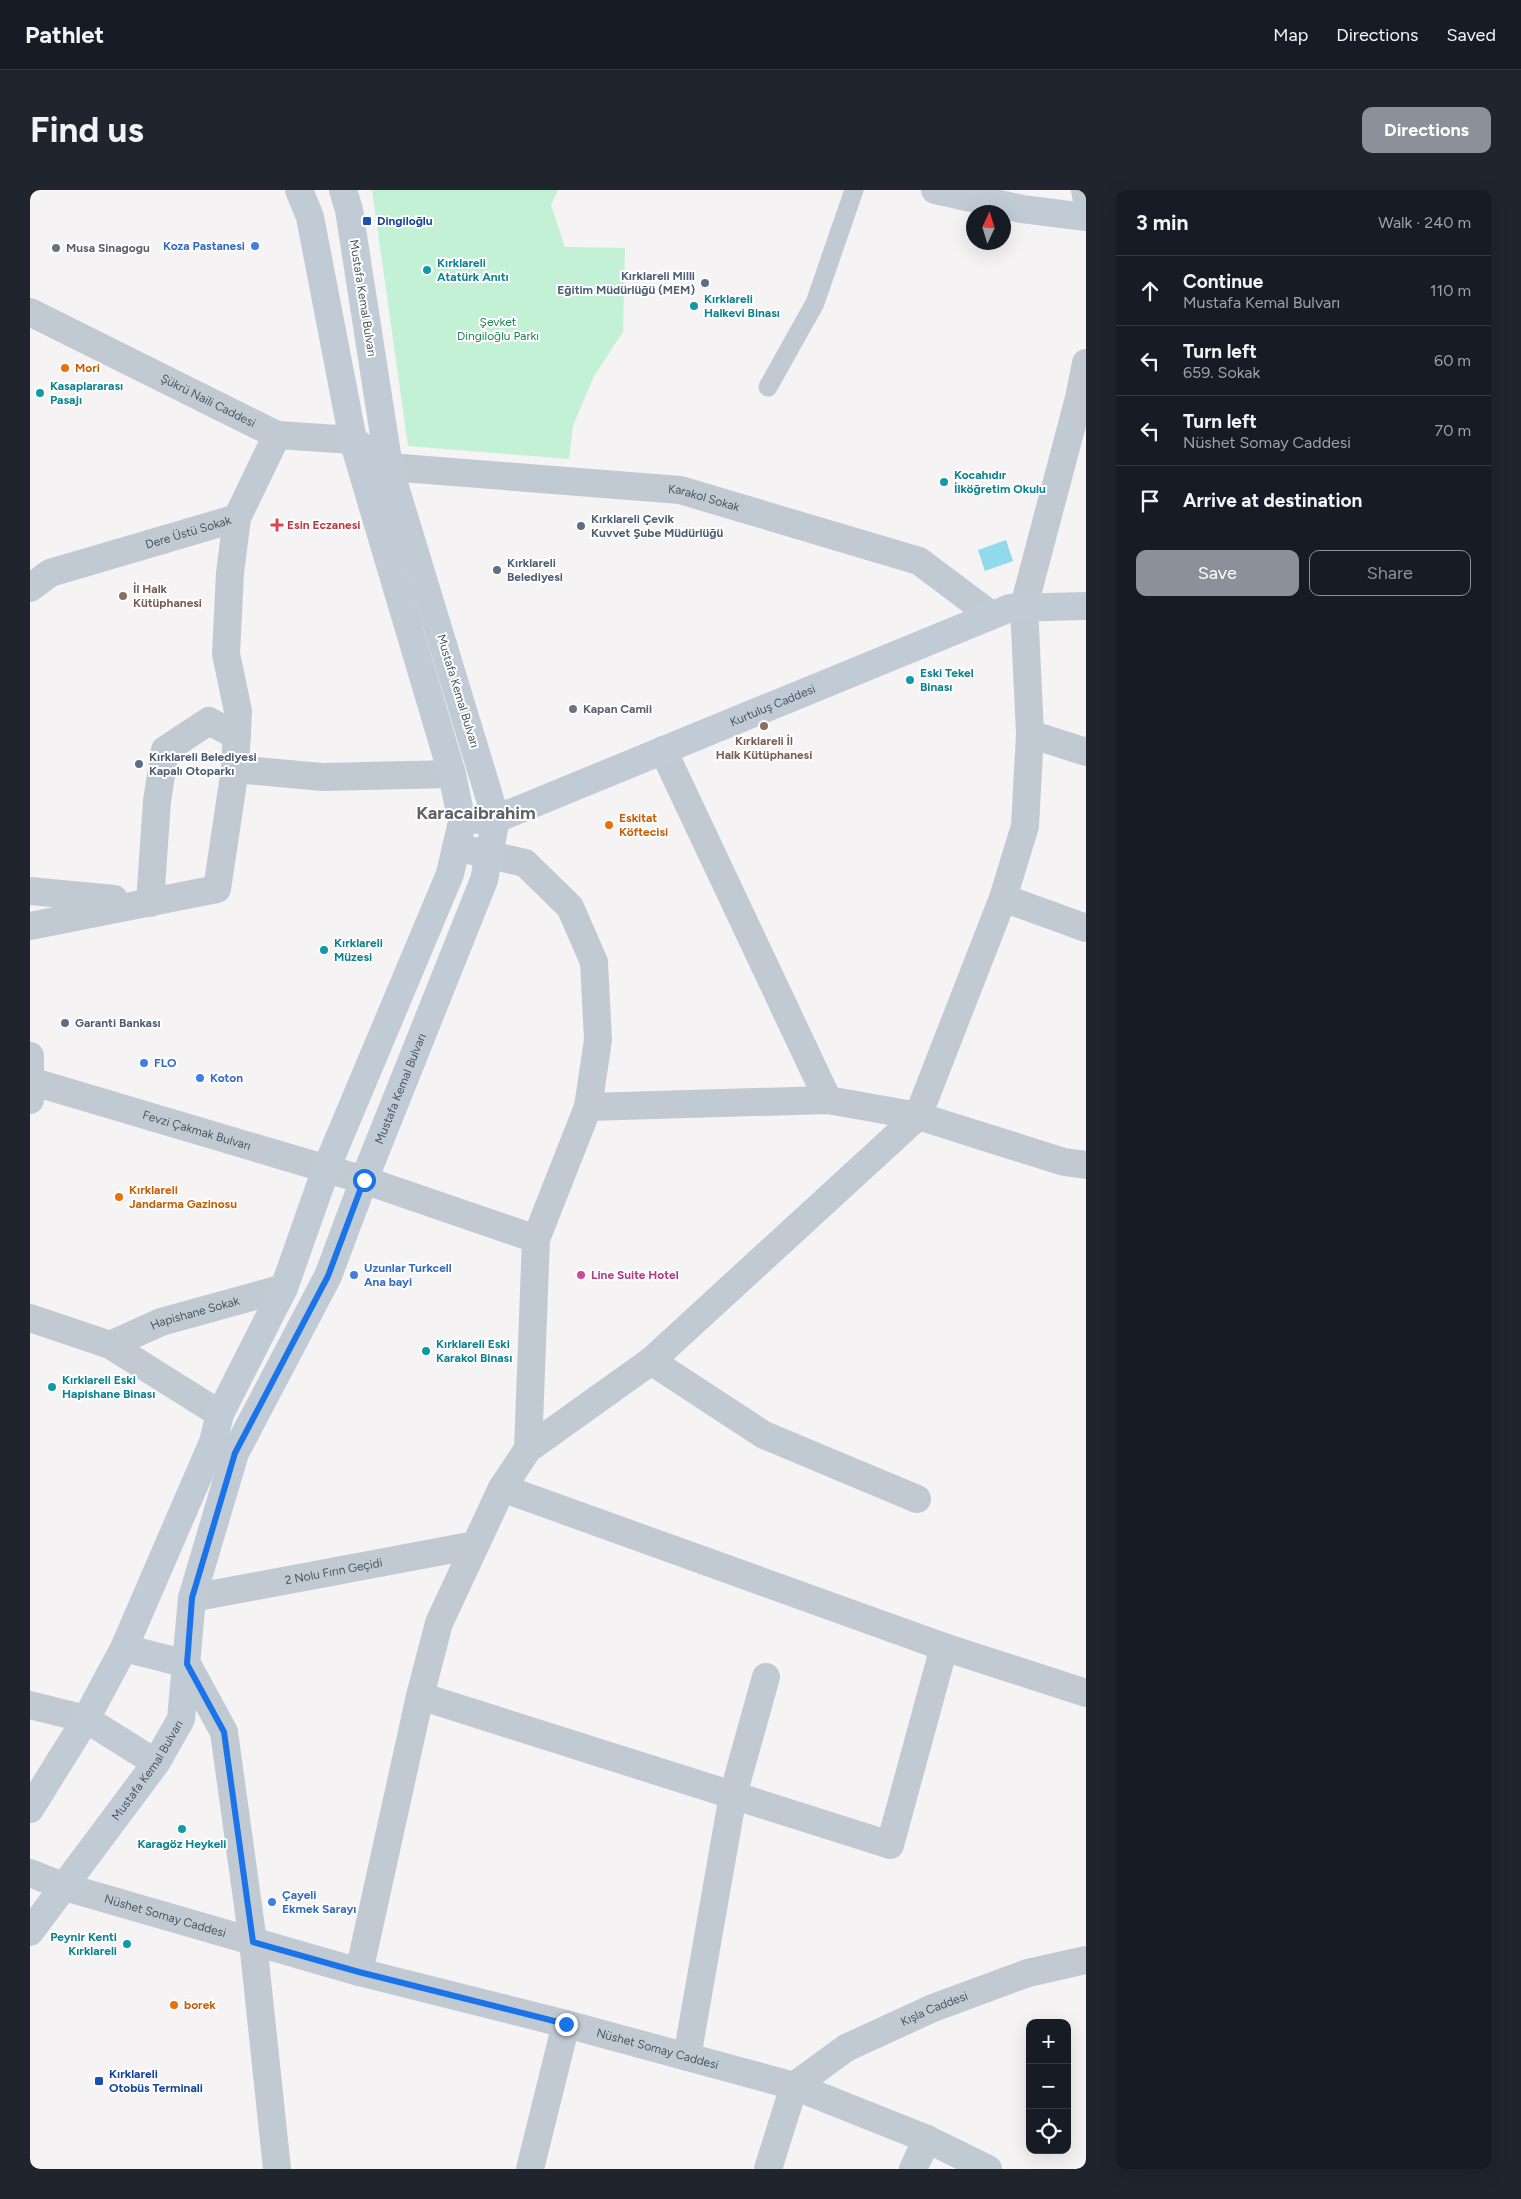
<!DOCTYPE html>
<meta charset="utf-8">
<style>
body{margin:0;font-family:Figtree,sans-serif;background:#20242c;color:#f1f3f6}
.controls{position:absolute;right:15px;bottom:15px;display:grid;overflow:hidden;border-radius:10px;box-shadow:0 5px 20px #0002}
.controls button{width:45px;height:45px;display:grid;place-items:center;padding:0;border:0;border-bottom:1px solid #363941;background:#171b24;color:#f1f3f6;font:25px sans-serif}
.compass{position:absolute;left:936px;top:15px;width:45px;height:45px;border-radius:50%;background:#171b24;box-shadow:0 5px 20px #0002;rotate:4deg}
.stop{position:absolute;width:15px;height:15px;margin:-11px;border:4px solid #1a73e8;border-radius:50%;background:#fff}
.stop.end{background:#1a73e8;border-color:#fff;box-shadow:0 1px 5px #0008}
.list{margin:0;padding:0;list-style:none}
h2{display:flex;justify-content:space-between;align-items:center;height:65px;margin:0;padding:0 20px;font-size:21px}
h2 small{font-size:16px;font-weight:400;color:#9ea1a6}
.list li{display:grid;grid-template-columns:32px 1fr auto;gap:15px;align-items:center;box-sizing:border-box;height:70px;padding:0 20px;border-top:1px solid #363941}
.list b{display:block;font-size:19px;white-space:nowrap}
.list p{margin:0;font-size:16px;white-space:nowrap;color:#9ea1a6}
.list em{font-size:16px;font-style:normal;color:#9ea1a6}
.actions{display:flex;gap:10px;padding:15px 20px}
.actions a{flex:1;padding:11px 0;border:1px solid #8c9099;border-radius:10px;text-align:center;font-size:18px;color:#8c9099}
.actions .main{background:#8c9099;color:#fff}
.icon{flex:none;width:28px;height:28px;fill:none;stroke:currentColor;stroke-width:2;stroke-linecap:round;stroke-linejoin:round}
.map{position:relative;flex:none;width:1056px;height:1979px;overflow:hidden;border-radius:10px}
header{display:flex;align-items:center;gap:30px;box-sizing:border-box;height:70px;padding:0 25px;background:#171b24;border-bottom:1px solid #363941}
header strong{font-size:24px}
nav{display:flex;gap:28px;margin-inline-start:auto;font-size:18px}
.intro{display:flex;align-items:center;justify-content:space-between;box-sizing:border-box;height:120px;padding:0 30px}
h1{margin:0;font-size:35px}
.button{padding:12px 22px;border-radius:10px;background:#8c9099;color:#fff;font-size:18px;font-weight:700}
main{display:flex;gap:30px;padding:0 30px}
aside{flex:1;background:#171b24;border-radius:10px;box-shadow:0 5px 20px #0002}
.map>svg:first-child{display:block}
.green{fill:#c3f1d5}
.water{fill:#90daee}
.lines{fill:none;stroke-linecap:round;stroke-linejoin:round}
.service{stroke:#c1cad2;stroke-width:19}
.minor{stroke:#c1cad2;stroke-width:28}
.tertiary{stroke:#c1cad2;stroke-width:28}
.secondary{stroke:#c1cbd6;stroke-width:28}
.route{stroke:#1a73e8;stroke-width:6}
.transit-dot{fill:#1a4fb4;stroke:#fff;stroke-width:2}
.shop-dot{fill:#3f7fe0;stroke:#fff;stroke-width:2}
.worship-dot{fill:#6b7280;stroke:#fff;stroke-width:2}
.culture-dot{fill:#0f9aa8;stroke:#fff;stroke-width:2}
.service-dot{fill:#5c6f8a;stroke:#fff;stroke-width:2}
.food-dot{fill:#e8710a;stroke:#fff;stroke-width:2}
.health-dot{fill:#e0444e;stroke:#fff;stroke-width:2}
.education-dot{fill:#8d6e63;stroke:#fff;stroke-width:2}
.hotel-dot{fill:#d1479c;stroke:#fff;stroke-width:2}
.labels{text-anchor:middle;dominant-baseline:central;stroke-width:4;stroke-linejoin:round;paint-order:stroke}
.transit-label{font-size:12px;font-weight:bold;fill:#164399;stroke:#fff;text-anchor:start}
.shop-label{font-size:12px;font-weight:bold;fill:#366cbe;stroke:#fff;text-anchor:start}
.worship-label{font-size:12px;font-weight:bold;fill:#5b616d;stroke:#fff;text-anchor:start}
.culture-label{font-size:12px;font-weight:bold;fill:#0d838f;stroke:#fff;text-anchor:start}
.service-label{font-size:12px;font-weight:bold;fill:#4e5e75;stroke:#fff;text-anchor:start}
.street-label{font-size:12px;fill:#4a5661;stroke:#fff}
.park-label{font-size:12px;fill:#17864f;stroke:#fff}
.food-label{font-size:12px;font-weight:bold;fill:#c56008;stroke:#fff;text-anchor:start}
.health-label{font-size:12px;font-weight:bold;fill:#be3a42;stroke:#fff;text-anchor:start}
.education-label{font-size:12px;font-weight:bold;fill:#785e54;stroke:#fff;text-anchor:start}
.hotel-label{font-size:12px;font-weight:bold;fill:#b23c85;stroke:#fff;text-anchor:start}
.district-label{font-size:18px;font-weight:bold;fill:#5f6368;stroke:#fff}
</style>
<header>
<strong>Pathlet</strong>
<nav><a>Map</a><a>Directions</a><a>Saved</a></nav>
</header>
<div class="intro"><h1>Find us</h1><a class="button">Directions</a></div>
<main>
<div class="map">
<svg width="1056" height="1979" viewBox="0 0 1056 1979">
<rect width="100%" height="100%" fill="#f5f3f3"/>
<polygon class="green" points="342,0 528,0 521,15 535,57 595,58 593,142 564,186 543,236 539,269 378,256"/>
<polygon class="water" points="976,350 983,371 955,381 948,360"/>
<g class="lines">
<polyline class="service" points="738,197 785,113 824,0"/>
<g class="minor">
<polyline points="1055,0 1056,6"/>
<path id="s1" d="M0 122 247 245 323 250 359 277 650 300 889 371 961 425"/>
<path id="s2" d="M0 398 20 383 207 328 247 245"/>
<polyline points="1000,544 1056,562"/>
<polyline points="633,560 798,910"/>
<polyline points="205,579 208,521 196,464 200,383 207,328"/>
<polyline points="426,657 495,673 540,717 564,772 568,850 558,917"/>
<polyline points="0,701 84,709"/>
<polyline points="973,708 1056,738"/>
<polyline points="120,713 127,611 135,560 179,531 207,546"/>
<polyline points="0,736 187,699 205,579 292,587 422,584"/>
<polyline points="0,866 0,910"/>
<polyline points="334,990 506,1049"/>
<polyline points="0,1128 80,1155 190,1224"/>
<path id="s3" d="M80 1155 131 1132 254 1098"/>
<polyline points="621,1171 734,1245 887,1309"/>
<polyline points="498,1259 506,1049 558,917 798,910 888,926 1034,972 1056,975"/>
<polyline points="472,1298 914,1457 1056,1503"/>
<path id="s4" d="M162 1408 445 1355"/>
<polyline points="390,1506 860,1655 914,1457"/>
<polyline points="0,1515 56,1529"/>
<polyline points="329,1782 390,1506 409,1433 472,1298 498,1259 621,1171 888,926 973,708 995,636 1000,544 994,416 1049,208 1056,173"/>
<polyline points="657,1867 703,1605 736,1487"/>
<polyline points="500,1979 536,1834"/>
<path id="s5" d="M738 1979 764 1896 816 1858 903 1818 998 1783 1056 1770"/>
<polyline points="883,1979 897,1949"/>
</g>
<g class="tertiary">
<path id="s6" d="M0 891 334 990"/>
<polyline points="157,1474 194,1542 223,1752 247,1979"/>
<path id="s7" d="M0 1683 35 1697 329 1782 536 1834 764 1896 897 1949 958 1979"/>
</g>
<g class="secondary">
<polyline points="905,0 992,19 1056,27"/>
<path id="s8" d="M449 630 466 629 980 418 1056 416"/>
<polyline points="94,1458 157,1474"/>
<polyline points="56,1529 126,1573"/>
<polyline points="0,1619 56,1529 94,1458 183,1252 190,1224 254,1098 296,979 420,684 432,632 422,584 323,250 280,27 269,0"/>
<path id="s9" d="M0 1742 126 1573 151 1529 162 1408 205 1263 298 1086 334 990 454 690 466 629 359 277 319 20 313 0"/>
</g>
</g>
<g class="lines">
<polyline class="route" points="334,990 298,1086 205,1263 162,1408 157,1474 194,1542 223,1752 329,1782 536,1834"/>
</g>
<g class="transit-dot">
<rect x="332" y="26" width="10" height="10" rx="2.5"/>
<rect x="64" y="1886" width="10" height="10" rx="2.5"/>
</g>
<g class="shop-dot">
<circle cx="225" cy="56" r="5"/>
<circle cx="114" cy="873" r="5"/>
<circle cx="170" cy="888" r="5"/>
<circle cx="324" cy="1085" r="5"/>
<circle cx="242" cy="1712" r="5"/>
</g>
<g class="worship-dot">
<circle cx="26" cy="58" r="5"/>
<circle cx="543" cy="519" r="5"/>
</g>
<g class="culture-dot">
<circle cx="397" cy="80" r="5"/>
<circle cx="664" cy="116" r="5"/>
<circle cx="10" cy="203" r="5"/>
<circle cx="914" cy="292" r="5"/>
<circle cx="880" cy="490" r="5"/>
<circle cx="294" cy="760" r="5"/>
<circle cx="396" cy="1161" r="5"/>
<circle cx="22" cy="1197" r="5"/>
<circle cx="152" cy="1639" r="5"/>
<circle cx="97" cy="1754" r="5"/>
</g>
<g class="service-dot">
<circle cx="675" cy="93" r="5"/>
<circle cx="551" cy="336" r="5"/>
<circle cx="467" cy="380" r="5"/>
<circle cx="109" cy="574" r="5"/>
<circle cx="35" cy="833" r="5"/>
</g>
<g class="food-dot">
<circle cx="35" cy="178" r="5"/>
<circle cx="579" cy="635" r="5"/>
<circle cx="89" cy="1007" r="5"/>
<circle cx="144" cy="1815" r="5"/>
</g>
<path class="health-dot" d="M244.5 327.5h5v5h5v5h-5v5h-5v-5h-5v-5h5z"/>
<g class="education-dot">
<circle cx="93" cy="406" r="5"/>
<circle cx="734" cy="536" r="5"/>
</g>
<circle class="hotel-dot" cx="551" cy="1085" r="5"/>
<g class="labels">
<g class="transit-label">
<text x="347" y="31">Dingiloğlu</text>
<text x="79" y="1884">Kırklareli<tspan x="79" dy="14">Otobüs Terminali</tspan></text>
</g>
<g class="shop-label">
<text x="215" y="56" text-anchor="end">Koza Pastanesi</text>
<text x="124" y="873">FLO</text>
<text x="180" y="888">Koton</text>
<text x="334" y="1078">Uzunlar Turkcell<tspan x="334" dy="14">Ana bayi</tspan></text>
<text x="252" y="1705">Çayeli<tspan x="252" dy="14">Ekmek Sarayı</tspan></text>
</g>
<g class="worship-label">
<text x="36" y="58">Musa Sinagogu</text>
<text x="553" y="519">Kapan Camii</text>
</g>
<g class="culture-label">
<text x="407" y="73">Kırklareli<tspan x="407" dy="14">Atatürk Anıtı</tspan></text>
<text x="674" y="109">Kırklareli<tspan x="674" dy="14">Halkevi Binası</tspan></text>
<text x="20" y="196">Kasaplararası<tspan x="20" dy="14">Pasajı</tspan></text>
<text x="924" y="285">Kocahıdır<tspan x="924" dy="14">İlköğretim Okulu</tspan></text>
<text x="890" y="483">Eski Tekel<tspan x="890" dy="14">Binası</tspan></text>
<text x="304" y="753">Kırklareli<tspan x="304" dy="14">Müzesi</tspan></text>
<text x="406" y="1154">Kırklareli Eski<tspan x="406" dy="14">Karakol Binası</tspan></text>
<text x="32" y="1190">Kırklareli Eski<tspan x="32" dy="14">Hapishane Binası</tspan></text>
<text x="152" y="1654" text-anchor="middle">Karagöz Heykeli</text>
<text x="87" y="1747" text-anchor="end">Peynir Kenti<tspan x="87" dy="14">Kırklareli</tspan></text>
</g>
<g class="service-label">
<text x="665" y="86" text-anchor="end">Kırklareli Milli<tspan x="665" dy="14">Eğitim Müdürlüğü (MEM)</tspan></text>
<text x="561" y="329">Kırklareli Çevik<tspan x="561" dy="14">Kuvvet Şube Müdürlüğü</tspan></text>
<text x="477" y="373">Kırklareli<tspan x="477" dy="14">Belediyesi</tspan></text>
<text x="119" y="567">Kırklareli Belediyesi<tspan x="119" dy="14">Kapalı Otoparkı</tspan></text>
<text x="45" y="833">Garanti Bankası</text>
</g>
<g class="street-label">
<text transform="translate(333 108) rotate(81)">Mustafa Kemal Bulvarı</text>
<text stroke="none"><textPath href="#s1" startOffset="199">Şükrü Naili Caddesi</textPath></text>
<text stroke="none"><textPath href="#s1" startOffset="714">Karakol Sokak</textPath></text>
<text stroke="none"><textPath href="#s2" startOffset="169">Dere Üstü Sokak</textPath></text>
<text transform="translate(428 501) rotate(73)">Mustafa Kemal Bulvarı</text>
<text stroke="none"><textPath href="#s8" startOffset="316">Kurtuluş Caddesi</textPath></text>
<text stroke="none"><textPath href="#s9" startOffset="935">Mustafa Kemal Bulvarı</textPath></text>
<text stroke="none"><textPath href="#s6" startOffset="174">Fevzi Çakmak Bulvarı</textPath></text>
<text stroke="none"><textPath href="#s3" startOffset="91">Hapishane Sokak</textPath></text>
<text stroke="none"><textPath href="#s4" startOffset="144">2 Nolu Fırın Geçidi</textPath></text>
<text stroke="none"><textPath href="#s9" startOffset="200">Mustafa Kemal Bulvarı</textPath></text>
<text stroke="none"><textPath href="#s7" startOffset="142">Nüshet Somay Caddesi</textPath></text>
<text stroke="none"><textPath href="#s5" startOffset="248">Kışla Caddesi</textPath></text>
<text stroke="none"><textPath href="#s7" startOffset="652">Nüshet Somay Caddesi</textPath></text>
</g>
<g class="park-label">
<text x="468" y="132">Şevket<tspan x="468" dy="14">Dingiloğlu Parkı</tspan></text>
</g>
<g class="food-label">
<text x="45" y="178">Mori</text>
<text x="589" y="628">Eskitat<tspan x="589" dy="14">Köftecisi</tspan></text>
<text x="99" y="1000">Kırklareli<tspan x="99" dy="14">Jandarma Gazinosu</tspan></text>
<text x="154" y="1815">borek</text>
</g>
<g class="health-label">
<text x="257" y="335">Esin Eczanesi</text>
</g>
<g class="education-label">
<text x="103" y="399">İl Halk<tspan x="103" dy="14">Kütüphanesi</tspan></text>
<text x="734" y="551" text-anchor="middle">Kırklareli İl<tspan x="734" dy="14">Halk Kütüphanesi</tspan></text>
</g>
<g class="hotel-label">
<text x="561" y="1085">Line Suite Hotel</text>
</g>
<g class="district-label">
<text x="446" y="623">Karacaibrahim</text>
</g>
</g>
</svg>
<div class="controls">
<button>+</button>
<button>−</button>
<button><svg class="icon" aria-label="locate" viewBox="0 0 24 24"><circle cx="12" cy="12" r="6"/><path d="M12 2v4M12 18v4M2 12h4M18 12h4"/></svg></button>
</div>
<svg class="compass" viewBox="-18 -18 36 36"><path d="M0-13l5 13h-10z" fill="#e53935"/><path d="M0 13l5-13h-10z" fill="#9ea1a6"/></svg>
<div class="stop" style="left:334px;top:990px"></div>
<div class="stop end" style="left:536px;top:1834px"></div>
</div>
<aside>
<h2>3 min<small>Walk · 240 m</small></h2>
<ul class="list">
<li><svg class="icon" aria-label="ahead" viewBox="0 0 24 24"><path d="M12 20V5M6 11l6-6 6 6"/></svg><div><b>Continue</b><p>Mustafa Kemal Bulvarı</p></div><em>110 m</em></li>
<li><svg class="icon" aria-label="left" viewBox="0 0 24 24"><path d="M17 20v-9H6M10 6l-5 5 5 5"/></svg><div><b>Turn left</b><p>659. Sokak</p></div><em>60 m</em></li>
<li><svg class="icon" aria-label="left" viewBox="0 0 24 24"><path d="M17 20v-9H6M10 6l-5 5 5 5"/></svg><div><b>Turn left</b><p>Nüshet Somay Caddesi</p></div><em>70 m</em></li>
<li><svg class="icon" aria-label="arrive" viewBox="0 0 24 24"><path d="M6 21V4h12l-3 4 3 4H6"/></svg><div><b>Arrive at destination</b></div></li>
</ul>
<div class="actions"><a class="main">Save</a><a>Share</a></div>
</aside>
</main>
